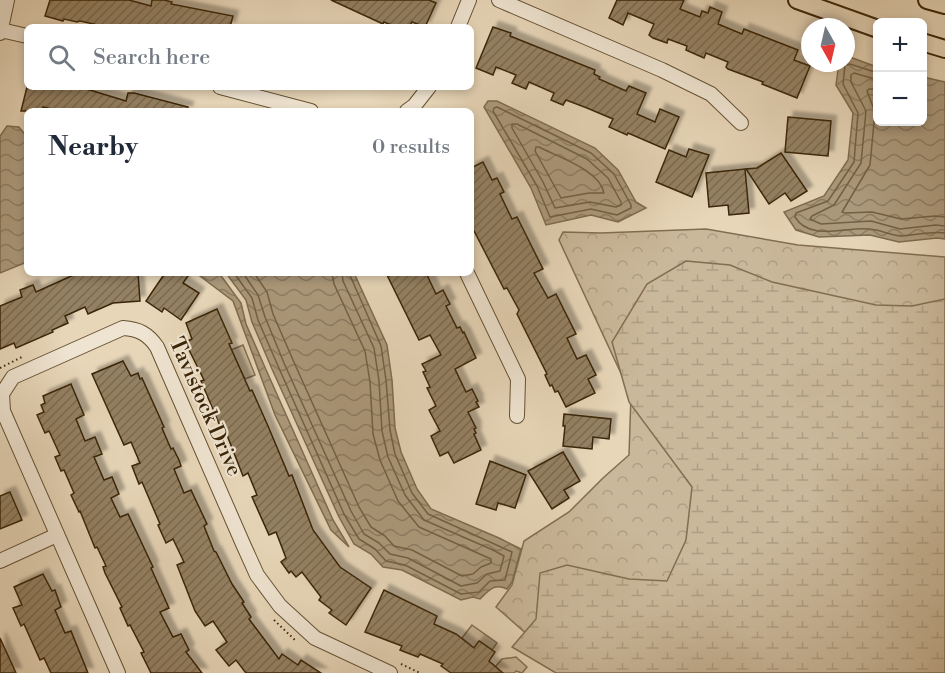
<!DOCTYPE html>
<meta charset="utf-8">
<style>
body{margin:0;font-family:"Libre Bodoni",serif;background:#f2f2f3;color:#1f2937}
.controls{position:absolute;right:18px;top:18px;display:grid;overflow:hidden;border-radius:9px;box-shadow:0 3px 9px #0003}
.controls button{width:54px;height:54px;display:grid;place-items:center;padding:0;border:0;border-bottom:2px solid #e0e1e3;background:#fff;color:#1f2937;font:30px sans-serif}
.compass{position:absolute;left:801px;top:18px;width:54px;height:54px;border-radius:50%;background:#fff;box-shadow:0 3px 9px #0003;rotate:172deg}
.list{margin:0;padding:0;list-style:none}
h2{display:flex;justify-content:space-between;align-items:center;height:78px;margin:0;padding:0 24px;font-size:26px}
h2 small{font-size:20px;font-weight:400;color:#747a83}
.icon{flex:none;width:33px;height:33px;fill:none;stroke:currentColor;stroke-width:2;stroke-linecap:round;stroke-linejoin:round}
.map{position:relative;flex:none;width:945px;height:673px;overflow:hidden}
.search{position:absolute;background:#fff;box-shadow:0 3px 9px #0003;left:24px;top:24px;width:450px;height:66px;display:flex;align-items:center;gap:15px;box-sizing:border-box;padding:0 21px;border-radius:9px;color:#747a83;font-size:22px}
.panel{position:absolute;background:#fff;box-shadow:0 3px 9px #0003;left:24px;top:108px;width:450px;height:168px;border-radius:9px}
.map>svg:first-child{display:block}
.forest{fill:url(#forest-crowns);stroke:#826e50;stroke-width:1.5}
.wetland{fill:url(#wetland-marsh);stroke:#826e50;stroke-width:1.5}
.green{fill:#cab89a;stroke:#826e50;stroke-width:1.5}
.water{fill:url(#water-waves);stroke:#7e6b4d;stroke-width:1.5}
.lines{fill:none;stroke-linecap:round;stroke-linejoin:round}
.shore{stroke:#736042;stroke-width:1.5}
.building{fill:url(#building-hatch);stroke:#3a2507;stroke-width:1.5;filter:url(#shadow)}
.minor-casing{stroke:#655133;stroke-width:16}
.major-casing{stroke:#3a2507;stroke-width:20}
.path{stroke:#3a2507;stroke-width:2;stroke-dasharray:1.5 3;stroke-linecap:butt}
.minor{stroke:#efe4d1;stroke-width:14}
.major{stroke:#e7d6b8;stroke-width:16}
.labels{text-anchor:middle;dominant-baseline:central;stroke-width:4.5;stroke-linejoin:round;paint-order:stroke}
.street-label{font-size:21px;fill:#3a2507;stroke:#efe4d1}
</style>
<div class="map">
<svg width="945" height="673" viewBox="0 0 945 673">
<defs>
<pattern id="forest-crowns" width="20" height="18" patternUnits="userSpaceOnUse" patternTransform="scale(1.5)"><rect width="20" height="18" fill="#cab89a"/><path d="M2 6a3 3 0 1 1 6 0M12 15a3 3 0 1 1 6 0" fill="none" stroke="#ae9e83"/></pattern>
<pattern id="wetland-marsh" width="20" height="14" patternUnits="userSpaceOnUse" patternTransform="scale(1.5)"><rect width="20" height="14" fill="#cab89a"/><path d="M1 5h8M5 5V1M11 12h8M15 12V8" fill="none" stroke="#ae9e83"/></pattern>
<pattern id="water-waves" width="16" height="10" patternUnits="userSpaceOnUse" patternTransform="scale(1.5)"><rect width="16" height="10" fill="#ac9a7c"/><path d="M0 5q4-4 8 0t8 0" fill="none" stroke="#8d7d64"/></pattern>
<pattern id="building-hatch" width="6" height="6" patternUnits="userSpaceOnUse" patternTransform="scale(1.5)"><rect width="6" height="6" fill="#948163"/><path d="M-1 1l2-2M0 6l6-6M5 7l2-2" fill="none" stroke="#7a6950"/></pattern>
<filter id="shadow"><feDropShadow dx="5.5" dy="-5.5" stdDeviation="1.5" flood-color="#0004"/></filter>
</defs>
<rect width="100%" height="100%" fill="#e7d6b8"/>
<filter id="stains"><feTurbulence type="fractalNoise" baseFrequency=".00333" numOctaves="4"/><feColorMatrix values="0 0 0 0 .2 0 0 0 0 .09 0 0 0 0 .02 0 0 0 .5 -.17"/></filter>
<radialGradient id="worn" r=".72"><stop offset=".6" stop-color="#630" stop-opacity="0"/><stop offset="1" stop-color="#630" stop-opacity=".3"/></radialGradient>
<polygon class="forest" points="706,229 798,245 945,257 945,673 571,673 496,607 512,585 524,541 569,512 603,478 629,455 631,395 559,240 563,232 601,233"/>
<polygon class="wetland" points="686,261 730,265 772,282 876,305 912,306 945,299 945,673 556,673 512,647 536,619 540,573 567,565 629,579 667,581 686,540 692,487 629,402 612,342 647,284"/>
<g class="green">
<polygon points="243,345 255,375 245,379 231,350"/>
<polygon points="472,625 497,643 492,650 480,641 474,648 462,638"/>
<polygon points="516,657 527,667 522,673 516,671 514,673 503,673 495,667 502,659"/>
</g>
<g class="water">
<polygon points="850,57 877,67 878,122 922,122 923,77 945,82 945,239 937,238 899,242 870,235 819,237 796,230 784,212 824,196 848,160 853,113 836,85 839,63 846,63 846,58"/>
<polygon points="488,101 497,101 595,148 618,170 636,202 646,208 618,222 591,215 546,225 531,188 484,107"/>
<polygon points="7,126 19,127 27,137 27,262 0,273 0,136"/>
<polygon points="196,273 219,273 241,303 246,324 267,372 333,520 349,547 331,530 275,415 233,301"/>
<path d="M226 273H354L387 345 392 380 395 428 401 452 417 489 431 509 499 538 521 549 512 582 507 589C494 583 489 590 480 599L473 597 461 600 402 570 383 567 371 554 354 544 339 517 272 369 252 322 246 300Z"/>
</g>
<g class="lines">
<g class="shore">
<path d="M878 73 850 64 845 65 843 84 858 113 854 162 828 201 796 213 795 217C810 242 847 226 870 229 881 230 892 236 903 236 917 235 931 231 945 233"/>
<polyline points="878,80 854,73 851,75 851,82 866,111 861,163 834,205 812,216 810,219 821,224 871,221 900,229 936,225 945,226"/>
<polyline points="878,89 869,89 867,91 875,112 870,165 842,212 845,213 872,212 901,219 935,216 945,217"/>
<polygon points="497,107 591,153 614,174 631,205 631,208 617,215 591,209 550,217 537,186 493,111 494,108"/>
<polygon points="512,124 517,124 587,159 608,178 621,202 621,205 616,207 590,202 555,208 543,182 512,128"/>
<path d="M536 147H539C558 157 600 170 604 193H589L561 198 535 151Z"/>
<polyline points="234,273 252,298 258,320 278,366 344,514 359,539 375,549 386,561 405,565 461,594 479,592 490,581 505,580 512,552 428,514 412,493 395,454 390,430 386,380 381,346 349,273"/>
<polyline points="243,273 258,295 265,317 284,363 351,511 364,534 379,543 390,554 408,558 461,586 477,583 487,574 500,571 504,556 493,550 424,520 405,495 388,457 382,431 379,381 374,348 343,281 342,273"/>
<polyline points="254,273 267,292 273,314 293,360 359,507 371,527 385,536 394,546 412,550 462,576 473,574 481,567 491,563 491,559 419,527 398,501 380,460 373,434 370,382 365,351 334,284 332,273"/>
</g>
</g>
<g class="building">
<polygon points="50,0 129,0 151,6 152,0 164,0 172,2 171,4 233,16 230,27 107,27 80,21 77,22 64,19 63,21 45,16"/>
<polygon points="331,0 429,0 436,3 425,27 412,22 409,27 396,27 384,22 383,24"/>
<polygon points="617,0 684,0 680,9 700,17 702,11 708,13 710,7 722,12 718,24 742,34 744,29 798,50 794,60 810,66 797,98 762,84 763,82 728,69 726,67 728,62 706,53 704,58 686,50 687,46 668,39 667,43 653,38 649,35 654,24 628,13 623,25 609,18"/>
<polygon points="493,27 511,33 510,36 595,70 594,74 600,77 599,79 626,91 629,86 646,93 637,114 655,122 660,109 679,117 665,149 628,133 627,135 609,127 613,119 587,108 566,100 563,105 551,100 554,93 529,82 526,89 512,83 516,75 496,67 493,75 476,68"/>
<polygon points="27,87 80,87 126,101 128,93 134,93 188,107 187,111 60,111 43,107 42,111 21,111"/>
<polygon points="788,117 831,121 828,156 785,152"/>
<polygon points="689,149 709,155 692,197 656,182 669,150 686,157"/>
<polygon points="781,153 807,191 791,201 785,193 769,204 746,169 757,168"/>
<polygon points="483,162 492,180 497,178 504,192 500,194 512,219 517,217 543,269 534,273 548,298 556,294 576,334 567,338 577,359 586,355 596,375 588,379 595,393 566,407 558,391 555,392 552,385 550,386 545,375 547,374 517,314 519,310 507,288 504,289 471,225 471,168"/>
<polygon points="745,169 749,213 729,215 728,205 709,207 706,173"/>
<polygon points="78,273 138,273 140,301 113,303 88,314 85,307 65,316 68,323 52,330 53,332 16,348 14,343 0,349 0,306 22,297 20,290 33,285 36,292"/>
<polygon points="165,273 190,273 183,283 199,293 181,320 164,308 162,312 146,301"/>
<polygon points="386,273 426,273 436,294 443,290 450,304 446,306 457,328 460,327 463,333 464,332 476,358 455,369 466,392 472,389 478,401 476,402 479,407 468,412 476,428 474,429 476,433 474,434 481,450 454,463 448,452 440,456 431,436 440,431 429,410 436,406 427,388 430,387 423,372 426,371 422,364 441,355 430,335 419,340"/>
<polygon points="217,309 232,343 229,344 250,391 252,390 268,426 289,476 292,475 313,530 340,567 371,588 346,625 329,613 332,610 319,600 321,597 302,572 296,577 291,571 289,573 281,562 286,558 276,532 269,535 252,497 257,495 248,473 243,476 223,425 220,426 201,381 204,380 185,342 192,339 186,323"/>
<polygon points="123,361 131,376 138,373 140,379 142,378 164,427 162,428 171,449 173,448 179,460 181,466 174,469 184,493 191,490 207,524 204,526 214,551 216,552 232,584 244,602 242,603 251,617 249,619 279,659 282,654 298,665 301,660 321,673 246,673 236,660 229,666 216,650 227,642 213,621 205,626 195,611 177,565 184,562 173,539 166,543 158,525 160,524 142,482 139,484 132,466 140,463 131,442 124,445 92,374"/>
<polygon points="71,384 84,415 76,419 85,441 95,437 102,454 94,457 104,480 112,477 119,494 111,498 120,517 128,514 153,567 151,568 169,608 160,612 173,637 181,634 189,650 186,652 202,673 151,673 141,653 144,652 130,625 128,626 120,608 122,607 105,573 103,567 106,566 97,547 95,548 80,511 79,512 71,495 74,493 64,470 61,471 55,457 60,455 49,431 45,433 37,415 44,412 41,405 45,403 43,396"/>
<polygon points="564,414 611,419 609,439 593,437 592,449 563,446 565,426 563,426"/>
<polygon points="563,452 580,481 564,490 569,498 552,509 528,471"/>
<polygon points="490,461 526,475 515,508 498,503 496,510 476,504"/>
<polygon points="10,492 22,520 0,529 0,496"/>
<polygon points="43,574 52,591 55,590 61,607 55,610 65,633 71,631 88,673 51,673 44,658 40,660 24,624 21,626 13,608 22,605 14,587"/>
<polygon points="384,590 437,616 434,624 456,634 474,648 479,641 495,652 489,661 503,673 451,673 441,666 443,664 420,654 418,657 400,650 402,646 365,632"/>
<polygon points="0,638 16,673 0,673"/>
</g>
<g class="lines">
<g class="minor-casing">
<g id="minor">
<polyline points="499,0 662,70 711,94 741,123"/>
<polyline points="458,27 469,0"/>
<polyline points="1,30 27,36"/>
<polyline points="0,33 7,0"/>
<polyline points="220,87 311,111"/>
<polyline points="407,111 414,106 429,87"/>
<polyline points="467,273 518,379 517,416"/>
<polyline points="0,561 57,535"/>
<path d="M118 673 3 411 2 394 13 377 123 328C139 329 148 334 157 347L243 544 257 575 280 606 315 638 390 673"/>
</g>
</g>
<g class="major-casing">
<g id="major">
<polyline points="797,0 878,29"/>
<polyline points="927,0 945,5"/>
<polyline points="922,42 945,49"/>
</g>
</g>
<g class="path">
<polyline points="0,368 24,356"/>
<polyline points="274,620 296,641"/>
<polyline points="401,664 420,673"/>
</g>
<use href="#minor" class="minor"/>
<use href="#major" class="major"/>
</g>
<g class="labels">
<g class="street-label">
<text transform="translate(205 407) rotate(66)">Tavistock Drive</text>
</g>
</g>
<rect width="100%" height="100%" filter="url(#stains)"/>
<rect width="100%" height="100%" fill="url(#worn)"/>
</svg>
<div class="controls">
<button>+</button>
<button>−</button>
</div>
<svg class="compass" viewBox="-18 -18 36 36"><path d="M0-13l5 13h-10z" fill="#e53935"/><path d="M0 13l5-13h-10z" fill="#747a83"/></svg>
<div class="search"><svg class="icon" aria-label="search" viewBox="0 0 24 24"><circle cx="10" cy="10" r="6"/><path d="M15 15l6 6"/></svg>Search here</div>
<section class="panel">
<h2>Nearby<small>0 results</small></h2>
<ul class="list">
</ul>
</section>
</div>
